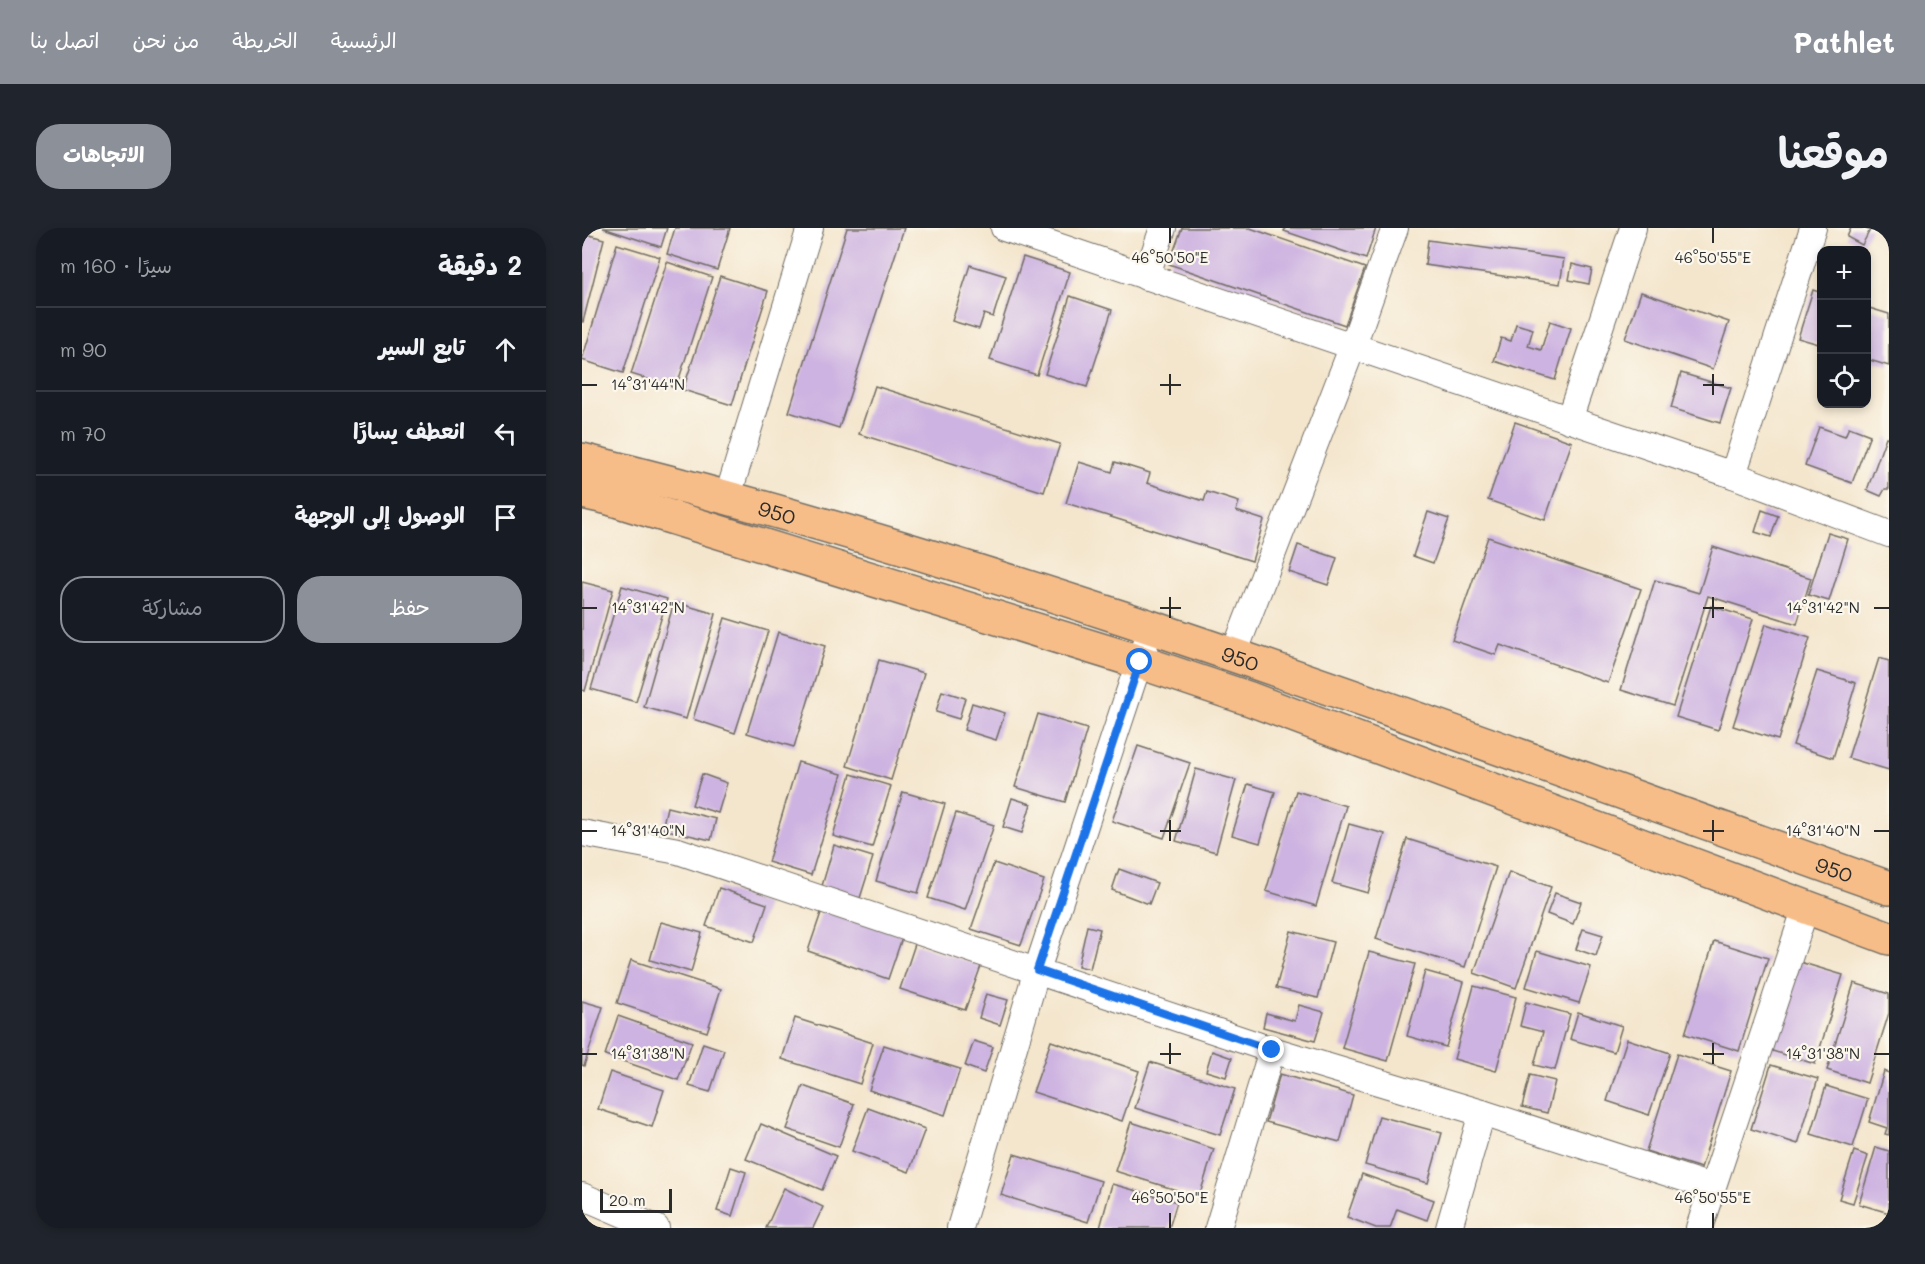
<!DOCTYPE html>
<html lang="ar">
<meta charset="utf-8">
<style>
body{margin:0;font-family:Mali,"Playpen Sans Arabic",sans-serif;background:#20242c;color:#f1f3f6;direction:rtl}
.controls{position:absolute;right:18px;top:18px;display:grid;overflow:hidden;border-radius:12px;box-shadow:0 3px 9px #0003}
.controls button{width:54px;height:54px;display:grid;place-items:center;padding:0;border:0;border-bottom:2px solid #363941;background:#171b24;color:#f1f3f6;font:30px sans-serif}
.scale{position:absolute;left:18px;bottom:15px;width:72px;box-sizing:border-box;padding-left:6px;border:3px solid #2b2b2b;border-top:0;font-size:16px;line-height:21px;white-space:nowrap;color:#2b2b2b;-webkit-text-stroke:4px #fbf7ec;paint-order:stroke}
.stop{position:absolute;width:18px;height:18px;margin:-14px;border:4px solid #1a73e8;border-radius:50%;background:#fff}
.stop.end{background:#1a73e8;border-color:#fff;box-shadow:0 2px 6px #0008}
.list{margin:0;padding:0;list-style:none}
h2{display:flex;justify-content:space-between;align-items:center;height:78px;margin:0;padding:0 24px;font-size:26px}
h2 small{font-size:20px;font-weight:400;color:#9ea1a6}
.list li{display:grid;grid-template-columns:39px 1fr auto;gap:18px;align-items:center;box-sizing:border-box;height:84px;padding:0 24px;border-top:2px solid #363941}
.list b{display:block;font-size:22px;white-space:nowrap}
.list em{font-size:20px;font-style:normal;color:#9ea1a6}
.actions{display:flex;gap:12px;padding:18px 24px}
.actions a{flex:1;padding:14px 0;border:2px solid #8c9099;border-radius:24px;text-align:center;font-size:21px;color:#8c9099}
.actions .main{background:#8c9099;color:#fff}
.icon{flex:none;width:33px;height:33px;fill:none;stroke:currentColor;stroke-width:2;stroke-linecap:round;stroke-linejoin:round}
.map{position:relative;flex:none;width:1307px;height:1000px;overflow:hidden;direction:ltr;border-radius:24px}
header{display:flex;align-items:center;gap:36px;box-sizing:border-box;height:84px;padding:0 30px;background:#8c9099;color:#fff}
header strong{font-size:28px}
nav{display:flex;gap:33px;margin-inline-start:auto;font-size:21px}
.intro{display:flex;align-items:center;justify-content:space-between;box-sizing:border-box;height:144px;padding:0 36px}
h1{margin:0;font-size:42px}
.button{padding:15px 27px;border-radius:24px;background:#8c9099;color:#fff;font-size:21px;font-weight:700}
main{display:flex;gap:36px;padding:0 36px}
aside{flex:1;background:#171b24;border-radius:24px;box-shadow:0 3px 9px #0003}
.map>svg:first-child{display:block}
.building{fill:#cdb3e1}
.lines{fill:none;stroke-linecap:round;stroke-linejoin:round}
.minor-casing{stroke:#716c64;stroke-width:28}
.primary-casing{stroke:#716c64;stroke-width:36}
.minor{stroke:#fff;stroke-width:26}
.primary{stroke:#f7bd88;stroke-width:33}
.route{stroke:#1a73e8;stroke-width:8}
.ticks{fill:none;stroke:#2b2b2b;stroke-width:2}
.labels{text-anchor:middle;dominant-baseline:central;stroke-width:4.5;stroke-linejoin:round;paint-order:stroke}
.street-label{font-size:21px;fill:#2b2b2b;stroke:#fbf7ec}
.ticks-label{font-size:15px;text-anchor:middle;fill:#2b2b2b;stroke:#fbf7ec;stroke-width:4.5;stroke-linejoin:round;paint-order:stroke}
</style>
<header>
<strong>Pathlet</strong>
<nav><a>الرئيسية</a><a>الخريطة</a><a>من نحن</a><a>اتصل بنا</a></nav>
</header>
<div class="intro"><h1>موقعنا</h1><a class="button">الاتجاهات</a></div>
<main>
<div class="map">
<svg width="1307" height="1000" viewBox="0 0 1307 1000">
<rect width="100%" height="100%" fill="#fbf7ec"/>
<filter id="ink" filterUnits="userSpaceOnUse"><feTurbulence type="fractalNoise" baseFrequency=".0167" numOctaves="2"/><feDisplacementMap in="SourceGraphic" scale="12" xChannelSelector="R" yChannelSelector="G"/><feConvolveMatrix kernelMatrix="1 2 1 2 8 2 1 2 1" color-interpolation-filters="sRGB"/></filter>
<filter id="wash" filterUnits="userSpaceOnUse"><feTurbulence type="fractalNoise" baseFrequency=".008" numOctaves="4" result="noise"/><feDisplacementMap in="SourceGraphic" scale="24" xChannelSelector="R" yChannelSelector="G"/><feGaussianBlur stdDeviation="1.35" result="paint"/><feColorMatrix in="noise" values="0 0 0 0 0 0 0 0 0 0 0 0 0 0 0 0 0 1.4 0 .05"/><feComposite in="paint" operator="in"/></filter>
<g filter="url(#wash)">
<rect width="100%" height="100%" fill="#f4e6cd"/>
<g id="blocks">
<g class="building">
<polygon points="21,0 85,0 79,19"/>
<polygon points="93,0 148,0 135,42 85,26"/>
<polygon points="265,0 322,0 257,200 207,184"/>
<polygon points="600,0 668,0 783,40 763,97 587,36"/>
<polygon points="703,0 794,0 784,31 702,3"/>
<polygon points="1269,0 1289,0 1280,17 1265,9"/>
<polygon points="0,5 22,11 1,94 0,94"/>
<polygon points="846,12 982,31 978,56 843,37"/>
<polygon points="35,16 78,29 41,145 0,132"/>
<polygon points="441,29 488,44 455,147 408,132"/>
<polygon points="85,34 130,49 94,160 49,146"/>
<polygon points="990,36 1010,41 1007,56 987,52"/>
<polygon points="388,37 424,48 411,89 402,86 397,101 370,93"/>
<polygon points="138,48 186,63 150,177 101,162"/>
<polygon points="1231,62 1240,65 1240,117 1216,110"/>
<polygon points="1059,64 1147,94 1131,141 1043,111"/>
<polygon points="488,68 530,82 505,159 463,146"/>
<polygon points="1284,79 1307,86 1307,138 1284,131"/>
<polygon points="968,93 989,100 973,152 912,133 919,110 929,113 934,96 951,101 946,118 959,122"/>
<polygon points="1099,145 1149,160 1138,195 1089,180"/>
<polygon points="293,158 478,216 462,264 277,206"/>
<polygon points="933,194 990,214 963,292 906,272"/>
<polygon points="1237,199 1263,208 1267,199 1288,207 1270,255 1223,238"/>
<polygon points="1304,209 1307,210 1307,261 1303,261 1299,268 1285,262"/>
<polygon points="497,234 530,244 533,234 568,245 565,255 622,273 625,264 657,274 654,283 682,292 670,333 484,275"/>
<polygon points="1180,282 1196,288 1189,309 1173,304"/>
<polygon points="846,284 867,291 851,335 831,328"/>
<polygon points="1246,305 1266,311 1247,373 1226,367"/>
<polygon points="906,309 1059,361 1026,455 918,417 914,427 870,412"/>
<polygon points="716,317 755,330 746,357 707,344"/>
<polygon points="1131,319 1229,350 1215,396 1126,368 1091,478 1039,462 1073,352 1117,365"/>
<polygon points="0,354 31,362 3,463 0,462"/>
<polygon points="40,358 85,371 54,474 9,461"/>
<polygon points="92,374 134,386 104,491 62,479"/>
<polygon points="1129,378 1171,391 1136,502 1094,489"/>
<polygon points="143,390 186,403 153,505 111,491"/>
<polygon points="1184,396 1228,410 1196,512 1151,498"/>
<polygon points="196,404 243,418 212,519 165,505"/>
<polygon points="1297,430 1307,433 1307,542 1266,530"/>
<polygon points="297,432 342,445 309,552 265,538"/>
<polygon points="1235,443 1274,455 1251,530 1211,517"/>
<polygon points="360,463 383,470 377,491 354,484"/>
<polygon points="390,475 423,485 414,512 382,502"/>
<polygon points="456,486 505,501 483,574 433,559"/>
<polygon points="556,518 608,535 582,610 530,593"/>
<polygon points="216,534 260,546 229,647 186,634"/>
<polygon points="614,541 654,552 634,624 594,613"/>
<polygon points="120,546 145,555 136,585 110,577"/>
<polygon points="269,546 309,558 290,619 251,608"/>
<polygon points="666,556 693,564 678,615 650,607"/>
<polygon points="714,563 764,578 734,678 684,663"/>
<polygon points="321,564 363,576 336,665 294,653"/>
<polygon points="430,570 449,576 440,605 421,599"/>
<polygon points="85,579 134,591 129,612 80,601"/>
<polygon points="374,585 412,597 383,682 346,670"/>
<polygon points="767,596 803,606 786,665 750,655"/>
<polygon points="825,611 914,639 883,739 794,711"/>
<polygon points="252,617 291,629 278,670 240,658"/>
<polygon points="412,635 462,652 439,717 389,701"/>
<polygon points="537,641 575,655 567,676 530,662"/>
<polygon points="927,644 969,659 934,760 892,745"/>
<polygon points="137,660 185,676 172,714 124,698"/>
<polygon points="973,665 999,674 991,696 965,686"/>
<polygon points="241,679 321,707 306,751 226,723"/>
<polygon points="79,694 120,705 109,744 68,732"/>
<polygon points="505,698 518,701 508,741 496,738"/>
<polygon points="1001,701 1021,707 1014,728 994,721"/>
<polygon points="709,703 751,714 736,770 694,760"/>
<polygon points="1132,713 1186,730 1157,823 1103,806"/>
<polygon points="333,716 399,738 383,782 318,761"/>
<polygon points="955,723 1009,739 997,775 944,759"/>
<polygon points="787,724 833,736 806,833 760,820"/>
<polygon points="49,732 139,761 125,804 35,775"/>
<polygon points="1211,732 1261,747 1233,836 1184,821"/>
<polygon points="843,743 882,754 864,819 825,808"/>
<polygon points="1272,755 1307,766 1307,785 1285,855 1245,842"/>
<polygon points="892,758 934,769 914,843 872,831"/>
<polygon points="404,766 426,772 418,797 397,790"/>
<polygon points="0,773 21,779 2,838 0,837"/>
<polygon points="944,774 988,786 973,842 952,837 961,804 938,798"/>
<polygon points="717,777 742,784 733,813 681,799 684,785 713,793"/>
<polygon points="996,784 1040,798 1032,824 988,811"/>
<polygon points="36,788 110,814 96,852 23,827"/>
<polygon points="213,790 291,815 278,856 200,831"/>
<polygon points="1045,811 1088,825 1067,887 1025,873"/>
<polygon points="392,813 411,819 402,845 383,838"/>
<polygon points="469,813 557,843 540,893 451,864"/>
<polygon points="121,815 142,822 128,864 107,858"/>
<polygon points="302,817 378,841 363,887 287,862"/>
<polygon points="630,823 650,830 644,849 624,843"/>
<polygon points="1095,826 1149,843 1119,940 1064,923"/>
<polygon points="568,834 653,861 638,907 553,880"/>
<polygon points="1189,837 1236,851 1216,916 1169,901"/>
<polygon points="1302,843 1307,845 1307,907 1303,906 1305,900 1287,894"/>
<polygon points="28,844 82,862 70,899 16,881"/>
<polygon points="698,846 771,867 758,914 684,894"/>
<polygon points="948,847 973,853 965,885 940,879"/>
<polygon points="221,858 272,876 257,919 205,901"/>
<polygon points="1244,858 1286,871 1271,919 1229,906"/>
<polygon points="286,880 343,901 327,944 270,923"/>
<polygon points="797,888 860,905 846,955 783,937"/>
<polygon points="549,894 632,921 617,969 533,943"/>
<polygon points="179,896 254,928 240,962 164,931"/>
<polygon points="1294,919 1307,923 1307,985 1277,976"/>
<polygon points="1272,923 1286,928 1271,975 1257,971"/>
<polygon points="432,926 519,953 506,994 419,967"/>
<polygon points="149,939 164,944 150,988 135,983"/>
<polygon points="780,946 852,972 845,992 815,981 808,1000 794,1000 765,989"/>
<polygon points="530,956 595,974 587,1000 518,1000"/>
<polygon points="202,960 241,979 231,1000 184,1000"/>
</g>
</g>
</g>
<g filter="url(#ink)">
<use href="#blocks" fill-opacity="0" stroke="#716c64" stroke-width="1.5"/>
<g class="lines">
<g class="minor-casing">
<g id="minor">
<polyline points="422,0 1151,247 1307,306"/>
<polyline points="564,49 581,0"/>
<polyline points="987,192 1051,0"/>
<polyline points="1151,247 1231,0"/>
<polyline points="145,271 228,0"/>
<polyline points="651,428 770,120 813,0"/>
<polyline points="0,605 96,623 690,822 900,885 1129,959"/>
<polyline points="0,968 74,1000"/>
<polyline points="378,1000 455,742 568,401"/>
<polyline points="636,1000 690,822"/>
<polyline points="867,1000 900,885"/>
<polyline points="1117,1000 1224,679"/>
</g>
</g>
<g class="primary-casing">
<g id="primary">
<path id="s1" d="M0 232C445 341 875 507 1307 660"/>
<polyline points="0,264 27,270 558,434 668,471 1307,710"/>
</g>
</g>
<use href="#minor" class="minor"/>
<use href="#primary" class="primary"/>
</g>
</g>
<g class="lines" filter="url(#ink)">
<polyline class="route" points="558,434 455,742 690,822"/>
</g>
<path class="ticks" d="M588 0V15M1131 0V15M588 146V167M1131 146V167M0 157H15M578 157H599M1121 157H1142M588 369V390M1131 369V390M0 380H15M578 380H599M1121 380H1142M1292 380H1307M588 592V613M1131 592V613M0 603H15M578 603H599M1121 603H1142M1292 603H1307M588 815V836M1131 815V836M0 826H15M578 826H599M1121 826H1142M1292 826H1307M588 985V1000M1131 985V1000"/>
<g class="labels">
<g class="street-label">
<text stroke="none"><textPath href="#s1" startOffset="202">950</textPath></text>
<text stroke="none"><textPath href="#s1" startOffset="688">950</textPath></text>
<text stroke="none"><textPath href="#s1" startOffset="1318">950</textPath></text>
</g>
</g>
<g class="ticks-label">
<text x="588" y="35">46°50'50"E</text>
<text x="1131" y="35">46°50'55"E</text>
<text x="66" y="162">14°31'44"N</text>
<text x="66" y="385">14°31'42"N</text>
<text x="1241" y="385">14°31'42"N</text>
<text x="66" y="608">14°31'40"N</text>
<text x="1241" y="608">14°31'40"N</text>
<text x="66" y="831">14°31'38"N</text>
<text x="1241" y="831">14°31'38"N</text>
<text x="588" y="975">46°50'50"E</text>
<text x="1131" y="975">46°50'55"E</text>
</g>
</svg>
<div class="controls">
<button>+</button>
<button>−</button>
<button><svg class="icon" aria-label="locate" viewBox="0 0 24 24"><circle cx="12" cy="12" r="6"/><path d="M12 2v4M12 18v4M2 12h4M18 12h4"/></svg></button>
</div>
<div class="scale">20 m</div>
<div class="stop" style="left:558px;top:434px"></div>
<div class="stop end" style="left:690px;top:822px"></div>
</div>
<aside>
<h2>2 دقيقة<small>سيرًا · 160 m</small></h2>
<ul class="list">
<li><svg class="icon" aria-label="ahead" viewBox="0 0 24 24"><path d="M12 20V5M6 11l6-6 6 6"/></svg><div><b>تابع السير</b></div><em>90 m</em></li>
<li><svg class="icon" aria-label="left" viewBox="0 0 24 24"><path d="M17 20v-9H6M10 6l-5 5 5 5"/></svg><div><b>انعطف يسارًا</b></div><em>70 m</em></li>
<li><svg class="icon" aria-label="arrive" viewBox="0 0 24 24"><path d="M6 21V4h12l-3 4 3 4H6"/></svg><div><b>الوصول إلى الوجهة</b></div></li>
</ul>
<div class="actions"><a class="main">حفظ</a><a>مشاركة</a></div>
</aside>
</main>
